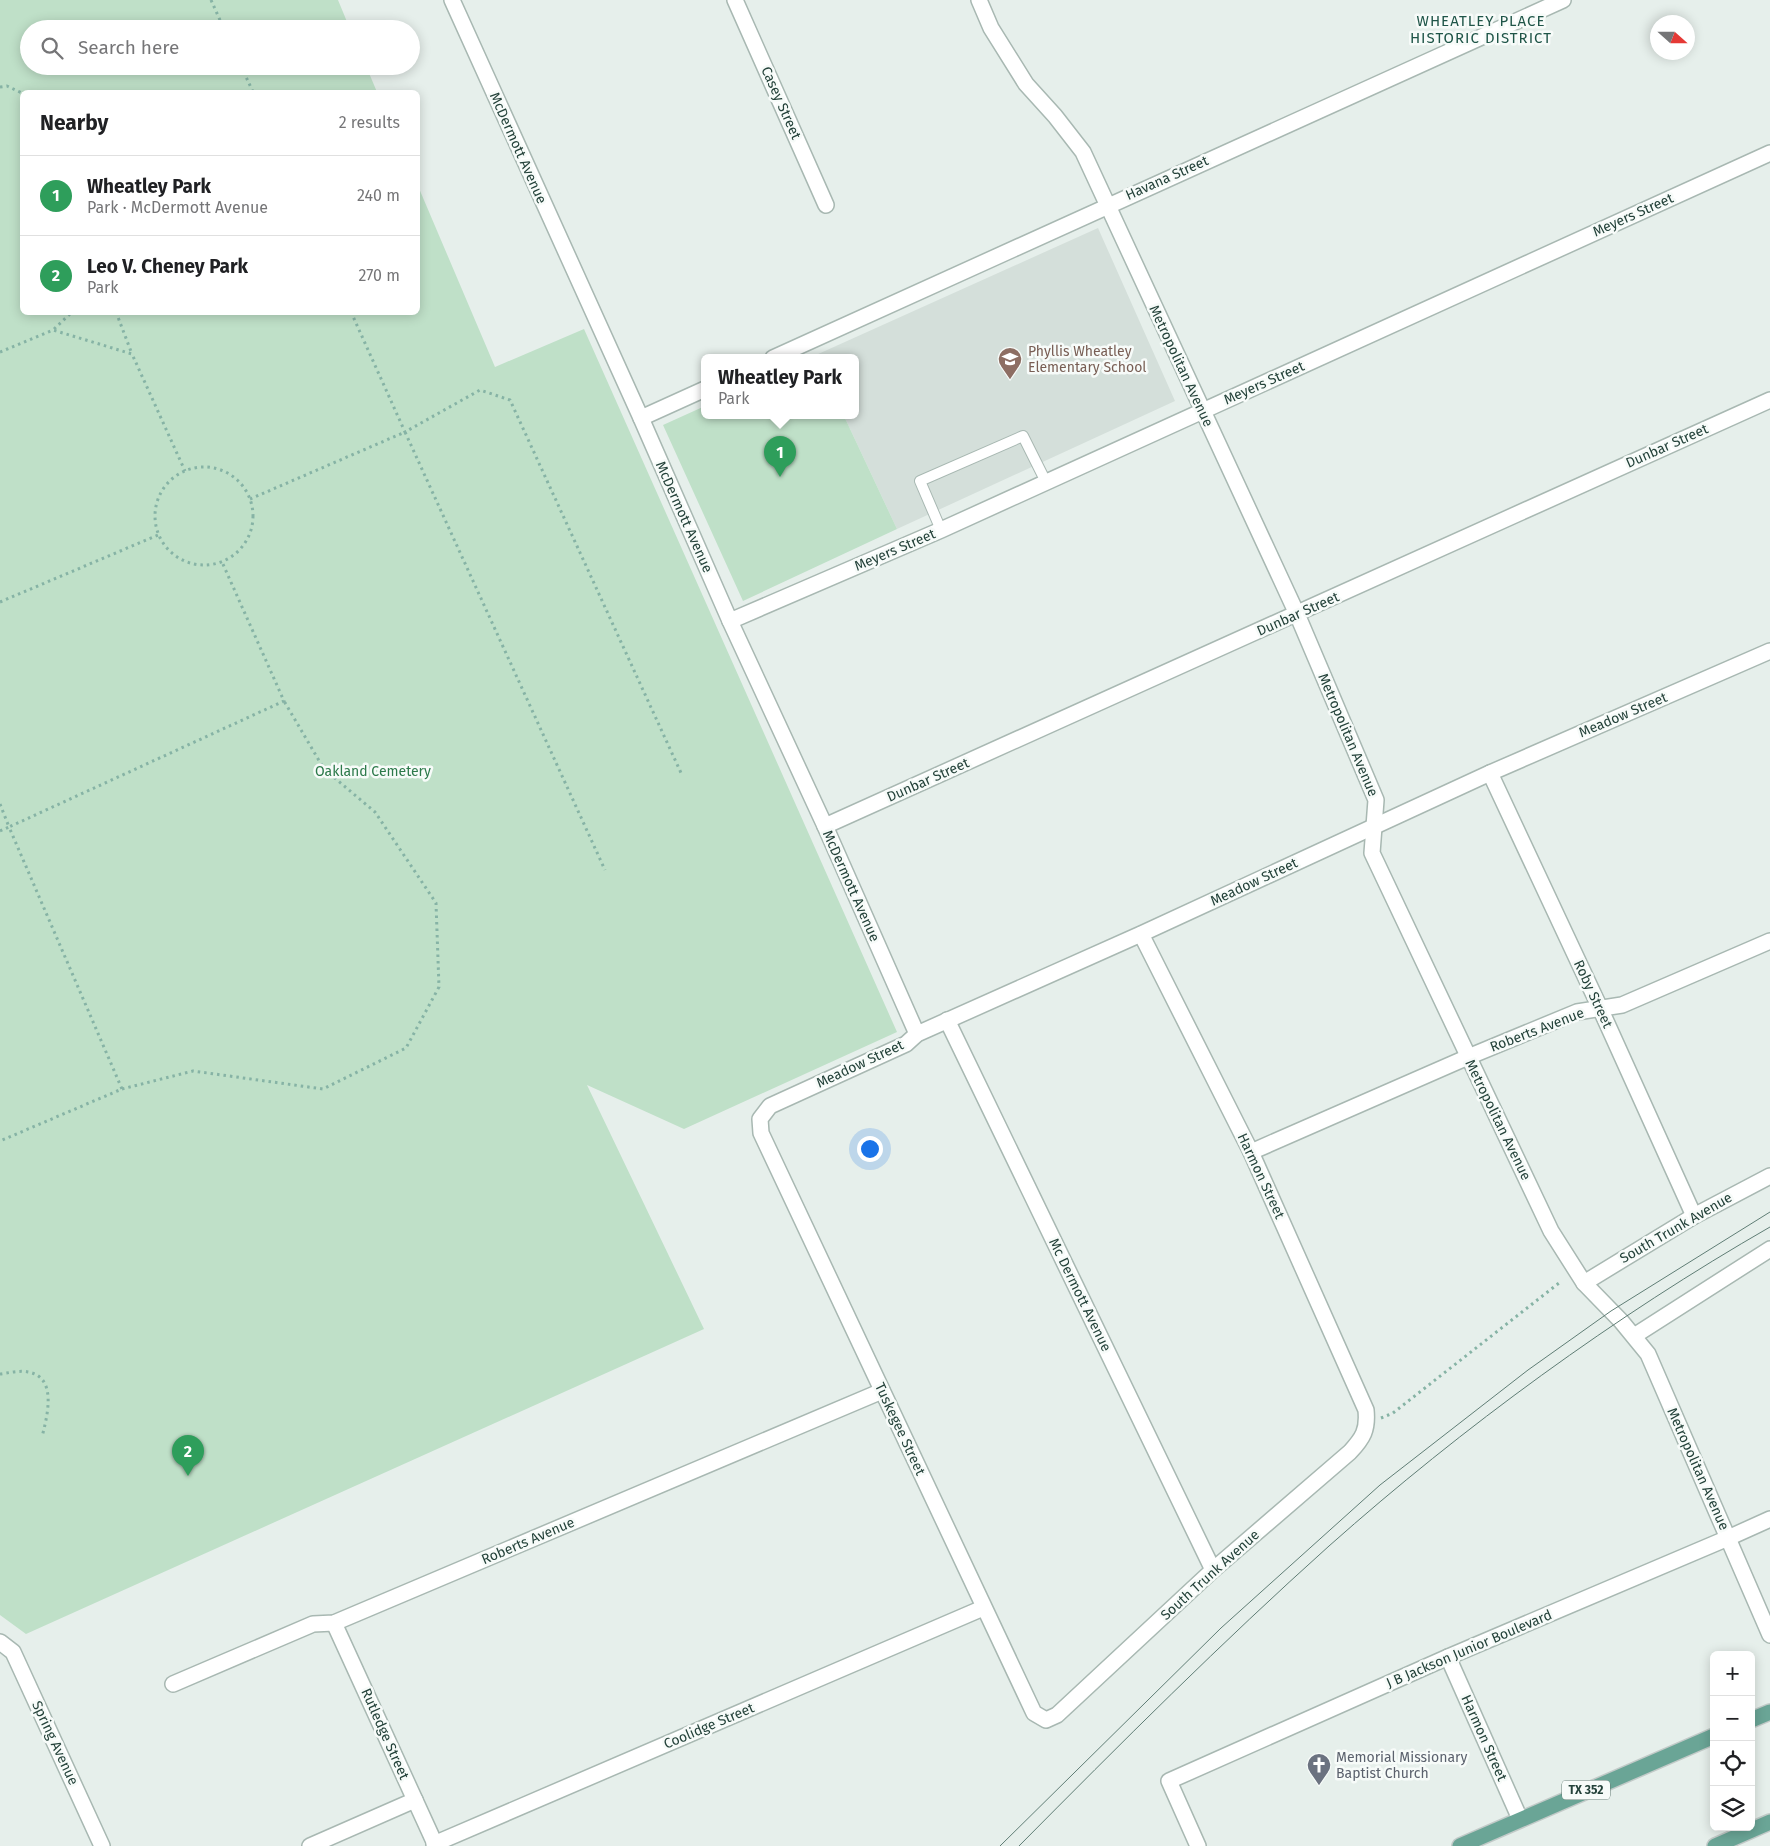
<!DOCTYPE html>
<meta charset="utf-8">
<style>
body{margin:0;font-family:"Fira Sans",sans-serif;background:#f6f6f6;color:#202124}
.controls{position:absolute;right:15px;bottom:15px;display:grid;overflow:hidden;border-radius:8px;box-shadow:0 2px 12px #0003}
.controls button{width:45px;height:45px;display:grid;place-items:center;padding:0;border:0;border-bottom:1px solid #e0e0e0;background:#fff;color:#202124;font:25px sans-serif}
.compass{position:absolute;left:1650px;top:15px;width:45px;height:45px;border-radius:50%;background:#fff;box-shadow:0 2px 12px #0003;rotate:111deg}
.you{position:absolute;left:869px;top:1148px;width:18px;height:18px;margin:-12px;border:4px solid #fff;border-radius:50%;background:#1a73e8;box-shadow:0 0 0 8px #1a73e833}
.badge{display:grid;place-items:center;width:32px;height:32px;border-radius:50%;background:#2563eb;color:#fff;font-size:16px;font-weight:700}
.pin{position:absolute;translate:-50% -41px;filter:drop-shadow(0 1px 2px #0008)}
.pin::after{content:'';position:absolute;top:26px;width:18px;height:15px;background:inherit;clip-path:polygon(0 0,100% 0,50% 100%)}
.popup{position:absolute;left:701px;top:354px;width:158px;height:65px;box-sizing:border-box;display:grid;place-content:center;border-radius:8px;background:#fff;filter:drop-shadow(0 1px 4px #0005);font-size:16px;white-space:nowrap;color:#757577}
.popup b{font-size:19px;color:#202124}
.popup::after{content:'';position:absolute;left:50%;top:100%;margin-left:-10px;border:10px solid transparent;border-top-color:#fff}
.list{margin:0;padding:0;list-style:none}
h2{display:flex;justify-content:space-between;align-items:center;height:65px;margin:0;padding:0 20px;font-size:21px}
h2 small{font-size:16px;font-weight:400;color:#757577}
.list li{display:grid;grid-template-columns:32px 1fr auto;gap:15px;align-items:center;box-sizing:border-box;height:80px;padding:0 20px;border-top:1px solid #e0e0e0}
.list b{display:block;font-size:19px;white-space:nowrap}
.list p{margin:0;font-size:16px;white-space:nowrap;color:#757577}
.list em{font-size:16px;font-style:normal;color:#757577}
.icon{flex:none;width:28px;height:28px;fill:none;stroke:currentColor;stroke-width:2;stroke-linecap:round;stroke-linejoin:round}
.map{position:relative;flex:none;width:1770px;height:1846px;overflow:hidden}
.search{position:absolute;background:#fff;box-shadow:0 2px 12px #0003;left:20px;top:20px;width:400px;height:55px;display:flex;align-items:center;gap:12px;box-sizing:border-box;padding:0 18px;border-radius:28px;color:#757577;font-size:19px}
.panel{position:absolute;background:#fff;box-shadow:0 2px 12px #0003;left:20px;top:90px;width:400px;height:225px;border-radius:8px}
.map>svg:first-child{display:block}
.built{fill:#d4dfda}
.green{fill:#bfe0c8}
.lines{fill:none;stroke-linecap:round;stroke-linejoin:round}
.lane-casing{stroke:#a8b8b2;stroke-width:12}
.street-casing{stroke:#a8b8b2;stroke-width:18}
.primary-casing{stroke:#c2cac8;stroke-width:18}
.path{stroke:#86b3a5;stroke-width:3;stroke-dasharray:2.5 4;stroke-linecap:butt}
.lane{stroke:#fff;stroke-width:10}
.street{stroke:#fff;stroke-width:15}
.primary{stroke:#6aa596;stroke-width:15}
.tram{stroke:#5f7d75;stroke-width:1}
.labels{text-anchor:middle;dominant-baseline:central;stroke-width:5;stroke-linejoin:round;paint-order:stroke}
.shield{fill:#f7fbf9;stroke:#637a73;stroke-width:1}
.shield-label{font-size:12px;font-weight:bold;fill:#24423a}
.street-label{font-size:14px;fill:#24423a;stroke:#f7fbf9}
.education-label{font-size:14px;fill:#785e54;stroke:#f7fbf9;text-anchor:start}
.park-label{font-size:14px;fill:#2d7a4b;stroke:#f7fbf9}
.worship-label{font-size:14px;fill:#5b616d;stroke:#f7fbf9;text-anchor:start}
.neighbourhood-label{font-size:15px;letter-spacing:1px;fill:#1f5548;stroke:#f7fbf9}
</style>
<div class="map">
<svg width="1770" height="1846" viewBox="0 0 1770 1846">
<rect width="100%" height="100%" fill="#e6efeb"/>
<polygon class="built" points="1098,228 1175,401 897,529 844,416 855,416 855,358 817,358 816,355"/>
<g class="green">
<polygon points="0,0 338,0 350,29 29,29 29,66 366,66 377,92 22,92 22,312 418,312 418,186 495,367 584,329 897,1032 684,1129 587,1085 704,1329 26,1634 0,1615"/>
<polygon points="705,406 705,416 844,416 897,529 743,601 663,425"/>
</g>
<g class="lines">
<g class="lane-casing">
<polyline id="lane" points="941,530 920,481 1023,436 1046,482"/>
</g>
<g class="street-casing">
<g id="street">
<polyline points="452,0 641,418 730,621 825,826 917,1034"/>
<polyline points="735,0 826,205"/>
<polyline points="979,0 991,28 1026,84 1055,116 1083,152 1297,614 1376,800 1372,853 1551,1231 1584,1283 1621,1321 1648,1354 1770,1635"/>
<polyline points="773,358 1563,0"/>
<polyline points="641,418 705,389"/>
<polyline points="730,621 941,530 1770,153"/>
<polyline points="1490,773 1600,1008 1694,1216"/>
<polyline points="825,826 1770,400"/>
<path d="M1141 934 1251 1152 1366 1410C1368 1430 1363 1438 1350 1452L1213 1570 1057 1715 1046 1720 1034 1713 761 1133 760 1119 770 1106 906 1044 917 1034 1141 934 1490 773 1770 651"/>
<polyline points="947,1020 1213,1570"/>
<polyline points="1251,1152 1468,1057 1577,1012 1622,1005 1770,941"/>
<polyline points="1584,1283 1694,1216 1770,1176"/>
<polyline points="1634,1336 1770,1249"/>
<polyline points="334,1623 436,1846"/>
<polyline points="0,1642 13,1652 102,1846"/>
<polyline points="1448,1657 1520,1819"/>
<polyline points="173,1684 313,1624 334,1623 882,1391"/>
<polyline points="434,1844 983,1608"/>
<polyline points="310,1846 415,1800"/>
<polyline points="1198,1846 1169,1781 1448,1657 1728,1538 1770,1519"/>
</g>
</g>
<g class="primary-casing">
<g id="primary">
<polyline points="1751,1720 1770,1712"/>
<polyline points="1460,1846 1714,1736"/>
<polyline points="1715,1846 1770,1822"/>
</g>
</g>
<g class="path">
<polyline points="211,0 224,29"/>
<polyline points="241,66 253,92"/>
<polyline points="0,87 7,86 22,93"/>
<polyline points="116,312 132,354"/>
<polyline points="351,312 405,432 480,390 510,400 682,775"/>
<polyline points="54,329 72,312"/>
<polyline points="0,352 53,330 132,354 185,471"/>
<circle cx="204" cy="516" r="49"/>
<polyline points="250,499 405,432 605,870"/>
<polyline points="0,602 158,535"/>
<polyline points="0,804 9,827 284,701 222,562"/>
<polyline points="0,831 9,827 122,1089 0,1141"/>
<polyline points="122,1089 193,1071 323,1089 406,1048 439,987 436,903 375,812 324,769 284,701"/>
<path d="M0 1374C8 1373 20 1370 28 1372 58 1377 47 1417 42 1437"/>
<polyline points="1381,1418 1393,1413 1559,1283"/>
</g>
<use href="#lane" class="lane"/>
<use href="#street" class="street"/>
<use href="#primary" class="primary"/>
<g class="tram">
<polyline points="1000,1846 1221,1628 1380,1485 1528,1370 1611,1311 1770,1212"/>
<path d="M1019 1846C1120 1744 1222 1642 1329 1546 1463 1427 1615 1316 1770 1227"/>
</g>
</g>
<defs>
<g id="school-pin" transform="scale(1.25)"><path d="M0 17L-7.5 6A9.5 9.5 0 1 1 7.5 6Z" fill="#8d6e63" stroke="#f7fbf9"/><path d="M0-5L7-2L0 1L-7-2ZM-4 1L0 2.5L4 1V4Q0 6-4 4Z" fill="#fff"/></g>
<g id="church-pin" transform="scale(1.25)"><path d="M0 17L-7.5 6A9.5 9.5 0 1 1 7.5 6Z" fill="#6b7280" stroke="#f7fbf9"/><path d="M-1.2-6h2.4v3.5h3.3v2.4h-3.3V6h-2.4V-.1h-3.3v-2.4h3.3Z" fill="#fff"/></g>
</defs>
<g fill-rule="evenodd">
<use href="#school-pin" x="1010" y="359"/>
<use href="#church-pin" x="1319" y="1765"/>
</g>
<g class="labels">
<rect class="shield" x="1562" y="1780.5" width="48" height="19" rx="4"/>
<g class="shield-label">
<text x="1586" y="1790">TX 352</text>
</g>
<g class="street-label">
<text transform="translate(781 103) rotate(66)">Casey Street</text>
<text transform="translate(518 148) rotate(66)">McDermott Avenue</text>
<text transform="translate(1167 178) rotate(-24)">Havana Street</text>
<text transform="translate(1633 215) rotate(-24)">Meyers Street</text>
<text transform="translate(1181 366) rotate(65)">Metropolitan Avenue</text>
<text transform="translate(1264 383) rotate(-24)">Meyers Street</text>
<text transform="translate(1667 446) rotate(-24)">Dunbar Street</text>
<text transform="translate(684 517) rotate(66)">McDermott Avenue</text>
<text transform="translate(895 550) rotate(-23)">Meyers Street</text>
<text transform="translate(1298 614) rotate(-24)">Dunbar Street</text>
<text transform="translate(1623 715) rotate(-23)">Meadow Street</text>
<text transform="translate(1348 735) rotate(67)">Metropolitan Avenue</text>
<text transform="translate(928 780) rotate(-24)">Dunbar Street</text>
<text transform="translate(1254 882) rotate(-25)">Meadow Street</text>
<text transform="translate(851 886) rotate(66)">McDermott Avenue</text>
<text transform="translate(1593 994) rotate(65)">Roby Street</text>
<text transform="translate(1537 1030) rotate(-21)">Roberts Avenue</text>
<text transform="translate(860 1064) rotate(-25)">Meadow Street</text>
<text transform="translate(1498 1120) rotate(64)">Metropolitan Avenue</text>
<text transform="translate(1261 1176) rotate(65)">Harmon Street</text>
<text transform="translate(1676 1228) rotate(-30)">South Trunk Avenue</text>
<text transform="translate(1080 1295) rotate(64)">Mc Dermott Avenue</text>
<text transform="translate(900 1429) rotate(65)">Tuskegee Street</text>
<text transform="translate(1698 1469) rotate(66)">Metropolitan Avenue</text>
<text transform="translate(528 1541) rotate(-23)">Roberts Avenue</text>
<text transform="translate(1210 1575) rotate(-42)">South Trunk Avenue</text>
<text transform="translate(1469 1649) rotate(-23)">J B Jackson Junior Boulevard</text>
<text transform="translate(709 1726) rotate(-23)">Coolidge Street</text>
<text transform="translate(385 1734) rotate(66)">Rutledge Street</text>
<text transform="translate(1484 1738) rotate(66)">Harmon Street</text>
<text transform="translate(55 1743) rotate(65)">Spring Avenue</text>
</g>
<g class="education-label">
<text x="1028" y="351">Phyllis Wheatley<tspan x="1028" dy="16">Elementary School</tspan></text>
</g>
<g class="park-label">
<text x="373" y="771">Oakland Cemetery</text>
</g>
<g class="worship-label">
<text x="1336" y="1757">Memorial Missionary<tspan x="1336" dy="16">Baptist Church</tspan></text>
</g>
<g class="neighbourhood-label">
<text x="1481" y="21">WHEATLEY PLACE<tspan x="1481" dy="17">HISTORIC DISTRICT</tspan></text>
</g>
</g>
</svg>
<div class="controls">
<button>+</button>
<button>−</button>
<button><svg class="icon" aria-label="locate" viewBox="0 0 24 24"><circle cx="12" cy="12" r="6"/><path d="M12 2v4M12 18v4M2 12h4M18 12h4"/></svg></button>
<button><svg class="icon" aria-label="layers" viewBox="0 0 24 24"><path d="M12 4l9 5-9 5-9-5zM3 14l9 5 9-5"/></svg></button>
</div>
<svg class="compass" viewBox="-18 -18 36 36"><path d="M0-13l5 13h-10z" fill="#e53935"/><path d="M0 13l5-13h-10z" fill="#757577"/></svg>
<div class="you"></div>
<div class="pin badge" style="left:780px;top:477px;background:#2e9e5b">1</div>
<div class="popup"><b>Wheatley Park</b>Park</div>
<div class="pin badge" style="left:188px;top:1476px;background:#2e9e5b">2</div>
<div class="search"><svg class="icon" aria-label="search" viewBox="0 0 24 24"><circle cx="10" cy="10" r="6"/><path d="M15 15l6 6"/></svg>Search here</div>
<section class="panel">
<h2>Nearby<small>2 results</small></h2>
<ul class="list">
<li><span class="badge" style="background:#2e9e5b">1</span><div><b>Wheatley Park</b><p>Park · McDermott Avenue</p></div><em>240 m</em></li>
<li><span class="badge" style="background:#2e9e5b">2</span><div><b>Leo V. Cheney Park</b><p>Park</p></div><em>270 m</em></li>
</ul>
</section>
</div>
